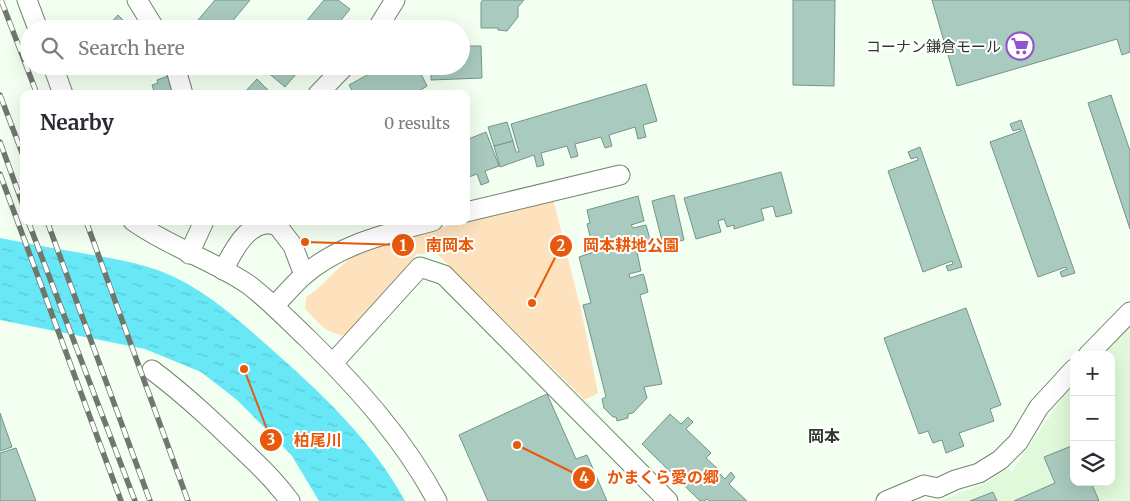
<!DOCTYPE html>
<meta charset="utf-8">
<style>
body{margin:0;font-family:Merriweather,"Noto Sans JP",serif;background:#f2f2f3;color:#2b2b33}
.controls{position:absolute;right:15px;bottom:15px;display:grid;overflow:hidden;border-radius:10px;box-shadow:0 5px 20px #0002}
.controls button{width:45px;height:45px;display:grid;place-items:center;padding:0;border:0;border-bottom:1px solid #e1e1e2;background:#fff;color:#2b2b33;font:25px sans-serif}
.list{margin:0;padding:0;list-style:none}
h2{display:flex;justify-content:space-between;align-items:center;height:65px;margin:0;padding:0 20px;font-size:21px}
h2 small{font-size:16px;font-weight:400;color:#7c7c81}
.icon{flex:none;width:28px;height:28px;fill:none;stroke:currentColor;stroke-width:2;stroke-linecap:round;stroke-linejoin:round}
.map{position:relative;flex:none;width:1130px;height:501px;overflow:hidden}
.search{position:absolute;background:#fff;box-shadow:0 5px 20px #0002;left:20px;top:20px;width:450px;height:55px;display:flex;align-items:center;gap:12px;box-sizing:border-box;padding:0 18px;border-radius:28px;color:#7c7c81;font-size:19px}
.panel{position:absolute;background:#fff;box-shadow:0 5px 20px #0002;left:20px;top:90px;width:450px;height:135px;border-radius:10px}
.map>svg:first-child{display:block}
.built{fill:#e0f9da}
.green{fill:#fee2be}
.water{fill:url(#water-ripples)}
.building{fill:#a9cabe;stroke:#75958a}
.lines{fill:none;stroke-linecap:round;stroke-linejoin:round}
.minor-casing{stroke:#73856f;stroke-width:21}
.minor{stroke:#fff;stroke-width:19}
.rail-casing{stroke:#6f786d;stroke-width:5.5}
.rail{stroke:#fff;stroke-width:4;stroke-dasharray:11;stroke-linecap:butt}
.labels{text-anchor:middle;dominant-baseline:central;stroke-width:4;stroke-linejoin:round;paint-order:stroke}
.poi-label{font-size:15px;fill:#2f362d;stroke:#fff;text-anchor:end}
.neighbourhood-label{font-size:16px;font-weight:bold;fill:#2f362d;stroke:#fff}
.leader{fill:none;stroke:#e8590c;stroke-width:2}
.callout-dot{fill:#e8590c;stroke:#fff;stroke-width:2}
.mark-label{font-size:15px;text-anchor:middle;font-weight:bold;fill:#fff}
.callout-label{font-size:16px;text-anchor:middle;font-weight:bold;fill:#e8590c;stroke:#fff;stroke-width:4;stroke-linejoin:round;paint-order:stroke}
</style>
<div class="map">
<svg width="1130" height="501" viewBox="0 0 1130 501">
<defs>
<pattern id="water-ripples" width="26" height="14" patternUnits="userSpaceOnUse" patternTransform="scale(1.25)"><rect width="26" height="14" fill="#68e7f6"/><path d="M2 4q2-2 4 0t4 0M15 11q2-2 4 0t4 0" fill="none" stroke="#5ac7d3"/></pattern>
</defs>
<rect width="100%" height="100%" fill="#f3fff0"/>
<polygon class="built" points="1130,323 1130,501 939,501 986,483 1007,469 1012,472 1074,380 1074,482 1111,482 1111,355 1097,355"/>
<path class="green" d="M553 199 582 314 598 393 585 400 436 253 417 254 348 336C325 334 320 324 305 309L306 297 316 290 355 253 393 240Z"/>
<path class="water" d="M0 238C31 244 62 250 93 255 115 259 139 263 160 271 202 287 234 316 268 346 320 392 371 439 405 501H319L292 456 274 437 237 400 201 372 145 349 0 320Z"/>
<g class="building">
<polygon points="215,0 250,0 226,29 195,29 192,27"/>
<polygon points="324,0 338,0 350,9 334,29 300,29"/>
<polygon points="483,0 524,0 518,7 518,17 507,31 498,30 498,28 481,28 481,2"/>
<polygon points="793,0 835,0 834,86 793,85"/>
<polygon points="932,0 1130,0 1130,52 1122,55 1117,39 957,86"/>
<polygon points="118,15 132,29 105,29"/>
<polygon points="461,46 481,46 482,78 431,80 431,66 461,66"/>
<polygon points="269,66 303,66 285,87 266,71"/>
<polygon points="376,66 417,66 427,86 414,94 354,94 349,85 378,69"/>
<polygon points="168,76 174,94 155,94 152,85 158,83 157,80"/>
<polygon points="257,79 272,94 243,94"/>
<polygon points="646,84 657,121 643,125 646,137 638,139 635,127 609,135 612,146 605,148 601,137 575,144 578,156 571,158 567,146 541,153 544,165 537,167 534,155 500,167 494,146 513,141 516,152 519,152 511,124"/>
<polygon points="1111,95 1130,151 1130,229 1088,103"/>
<polygon points="1021,120 1075,273 1062,277 1060,272 1067,269 1066,267 1038,277 990,142 1021,131 1020,129 1013,131 1010,124"/>
<polygon points="507,122 513,141 494,146 488,127"/>
<polygon points="486,132 499,166 485,171 489,182 481,185 477,174 466,178 466,140"/>
<polygon points="920,147 962,267 948,271 946,266 953,264 952,261 923,272 888,171 918,160 917,157 911,159 908,152"/>
<polygon points="781,172 792,213 776,217 773,206 761,209 764,220 734,229 734,225 727,227 724,219 718,221 721,232 696,239 684,198"/>
<polygon points="674,195 684,240 663,245 652,201"/>
<polygon points="638,196 644,221 631,225 633,228 646,225 651,243 636,247 641,271 629,274 630,278 643,274 644,276 648,292 640,295 662,384 644,387 647,398 633,413 628,414 628,418 617,421 616,417 613,417 604,408 602,399 606,397 583,305 591,303 579,257 594,252 587,224 590,223 587,210"/>
<polygon points="966,308 1001,405 990,409 994,421 959,433 964,446 946,453 942,440 933,443 928,431 919,434 884,338"/>
<polygon points="547,394 576,459 587,455 607,501 488,501 459,435"/>
<polygon points="0,413 12,447 0,451"/>
<polygon points="670,414 681,424 688,417 693,422 686,429 711,453 706,458 719,470 718,472 725,479 731,472 735,477 729,484 747,501 709,501 707,499 704,501 700,501 642,444"/>
<polygon points="1074,445 1074,482 1091,482 1099,501 1014,501 1055,483 1044,457"/>
<polygon points="16,448 36,501 0,501 0,453"/>
<polygon points="993,492 997,501 970,501"/>
</g>
<g class="lines">
<g class="minor-casing">
<g id="minor">
<polyline points="27,0 38,29"/>
<polyline points="137,0 155,29"/>
<polyline points="377,29 395,0"/>
<polyline points="53,66 63,94"/>
<polyline points="175,66 183,94"/>
<polyline points="318,94 345,66"/>
<polyline points="466,212 620,175"/>
<path d="M133 221C169 247 213 260 249 285 270 301 289 321 308 339 358 388 404 439 437 501"/>
<polyline points="189,254 204,221"/>
<path d="M223 270C232 254 244 227 265 224 268 223 273 225 277 225L293 246 304 275"/>
<path d="M274 306C284 296 293 285 303 276 339 244 387 234 433 221"/>
<polyline points="1088,355 1130,312"/>
<polyline points="333,363 420,267 444,275 668,501"/>
<path d="M152 370C188 397 219 427 251 458 265 471 278 485 290 501"/>
<polyline points="886,501 924,485 938,488 955,480 979,473 1000,460 1018,442 1039,407 1074,369"/>
</g>
</g>
<use href="#minor" class="minor"/>
<g class="rail-casing">
<g id="rail">
<polyline points="1,0 37,94"/>
<polyline points="0,95 24,158"/>
<polyline points="0,142 24,208"/>
<polyline points="0,174 121,501"/>
<polyline points="28,221 135,501"/>
<polyline points="47,221 150,501"/>
<polyline points="86,221 188,501"/>
</g>
</g>
<use href="#rail" class="rail"/>
</g>
<defs>
<g id="supermarket-ring" transform="scale(1.4375)"><circle r="9.5" fill="#fff" stroke="#9254ca" stroke-width="1.5"/><path d="M-6-5.5h2.5l.6 2H6L4.5 2H-2.5L-4.4-4H-6ZM-1.5 3.2a1.3 1.3 0 1 0 .1 0ZM3 3.2a1.3 1.3 0 1 0 .1 0Z" fill="#9254ca"/></g>
</defs>
<g fill-rule="evenodd">
<use href="#supermarket-ring" x="1020" y="46"/>
</g>
<g class="labels">
<g class="poi-label">
<text x="1001" y="46">コーナン鎌倉モール</text>
</g>
<g class="neighbourhood-label">
<text x="824" y="436">岡本</text>
</g>
</g>
<path class="leader" d="M305 242L403 245M532 303L561 246M244 369L271 440M517 445L584 478"/>
<g class="callout-dot">
<circle cx="305" cy="242" r="5"/>
<circle cx="532" cy="303" r="5"/>
<circle cx="244" cy="369" r="5"/>
<circle cx="517" cy="445" r="5"/>
<circle cx="403" cy="245" r="12"/>
<circle cx="561" cy="246" r="12"/>
<circle cx="271" cy="440" r="12"/>
<circle cx="584" cy="478" r="12"/>
</g>
<g class="mark-label">
<text x="403" y="251">1</text>
<text x="561" y="251">2</text>
<text x="271" y="445">3</text>
<text x="584" y="483">4</text>
</g>
<g class="callout-label">
<text x="450" y="251">南岡本</text>
<text x="631" y="251">岡本耕地公園</text>
<text x="318" y="446">柏尾川</text>
<text x="663" y="483">かまくら愛の郷</text>
</g>
</svg>
<div class="controls">
<button>+</button>
<button>−</button>
<button><svg class="icon" aria-label="layers" viewBox="0 0 24 24"><path d="M12 4l9 5-9 5-9-5zM3 14l9 5 9-5"/></svg></button>
</div>
<div class="search"><svg class="icon" aria-label="search" viewBox="0 0 24 24"><circle cx="10" cy="10" r="6"/><path d="M15 15l6 6"/></svg>Search here</div>
<section class="panel">
<h2>Nearby<small>0 results</small></h2>
<ul class="list">
</ul>
</section>
</div>
